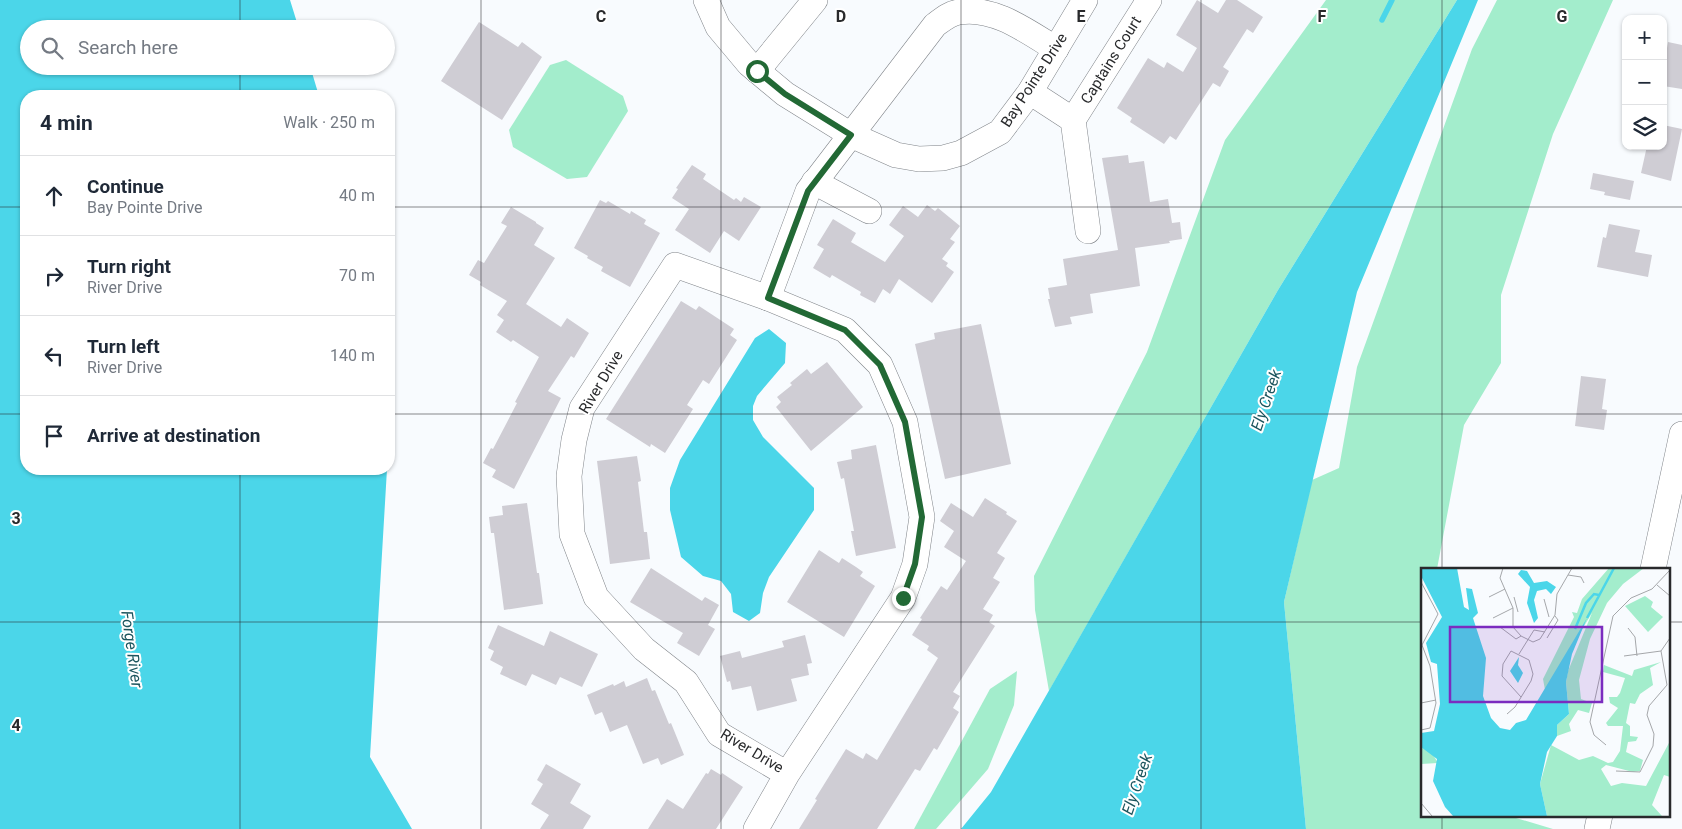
<!DOCTYPE html>
<meta charset="utf-8">
<style>
body{margin:0;font-family:Roboto,sans-serif;background:#f2f2f3;color:#1f2937}
.controls{position:absolute;right:15px;top:15px;display:grid;overflow:hidden;border-radius:10px;box-shadow:0 1px 4px #0004}
.controls button{width:45px;height:45px;display:grid;place-items:center;padding:0;border:0;border-bottom:1px solid #e0e1e3;background:#fff;color:#1f2937;font:25px sans-serif}
.stop{position:absolute;width:15px;height:15px;margin:-11px;border:4px solid #226935;border-radius:50%;background:#fff}
.stop.end{background:#226935;border-color:#fff;box-shadow:0 1px 5px #0008}
.list{margin:0;padding:0;list-style:none}
h2{display:flex;justify-content:space-between;align-items:center;height:65px;margin:0;padding:0 20px;font-size:21px}
h2 small{font-size:16px;font-weight:400;color:#747a83}
.list li{display:grid;grid-template-columns:32px 1fr auto;gap:15px;align-items:center;box-sizing:border-box;height:80px;padding:0 20px;border-top:1px solid #e0e1e3}
.list b{display:block;font-size:19px;white-space:nowrap}
.list p{margin:0;font-size:16px;white-space:nowrap;color:#747a83}
.list em{font-size:16px;font-style:normal;color:#747a83}
.icon{flex:none;width:28px;height:28px;fill:none;stroke:currentColor;stroke-width:2;stroke-linecap:round;stroke-linejoin:round}
.map{position:relative;flex:none;width:1682px;height:829px;overflow:hidden}
.search{position:absolute;background:#fff;box-shadow:0 1px 4px #0004;left:20px;top:20px;width:375px;height:55px;display:flex;align-items:center;gap:12px;box-sizing:border-box;padding:0 18px;border-radius:28px;color:#747a83;font-size:19px}
.panel{position:absolute;background:#fff;box-shadow:0 1px 4px #0004;left:20px;top:90px;width:375px;height:385px;border-radius:20px}
.map>svg:first-child{display:block}
.green{fill:#a3edcc}
.water{fill:#4bd6e9}
.lines{fill:none;stroke-linecap:round;stroke-linejoin:round}
.stream{stroke:#4bd6e9;stroke-width:5.5}
.building{fill:#cfcdd4}
.minor-casing{stroke:#81858a;stroke-width:26}
.minor{stroke:#fff;stroke-width:25}
.route{stroke:#226935;stroke-width:6}
.grid{fill:none;stroke:#292a2c;stroke-width:1;stroke-opacity:0.55}
.labels{text-anchor:middle;dominant-baseline:central;stroke-width:4;stroke-linejoin:round;paint-order:stroke}
.street-label{font-size:15px;fill:#292a2c;stroke:#fff}
.water-label{font-size:16px;font-style:italic;fill:#1c555e;stroke:#fff}
.inset-river{fill:none;stroke:#4bd6e9;stroke-width:2.5}
.inset-road{fill:none;stroke:#a5a7aa;stroke-width:1}
.view{fill:#7b2cbf;fill-opacity:0.15;stroke:#7b2cbf;stroke-width:2.5}
.inset-edge{fill:none;stroke:#292a2c;stroke-width:2.5}
.grid-label{font-size:16px;text-anchor:middle;font-weight:bold;fill:#292a2c;stroke:#fff;stroke-width:4;stroke-linejoin:round;paint-order:stroke}
</style>
<div class="map">
<svg width="1682" height="829" viewBox="0 0 1682 829">
<rect width="100%" height="100%" fill="#f8fbfe"/>
<g class="green">
<polygon points="1326,0 1457,0 1278,290 1049,691 1035,610 1034,576 1147,352 1225,140"/>
<polygon points="1497,0 1613,0 1553,134 1501,295 1501,363 1464,425 1437,569 1422,569 1422,815 1506,815 1553,829 1306,829 1284,602 1312,480 1339,468 1357,367 1472,49"/>
<polygon points="566,60 623,96 628,111 587,177 567,179 513,147 509,130 550,65"/>
<polygon points="1017,671 1014,705 988,769 936,829 914,829 990,689"/>
</g>
<g class="water">
<polygon points="0,0 290,0 299,29 29,29 29,66 310,66 319,96 26,96 26,469 387,469 370,757 412,829 0,829"/>
<polygon points="1457,0 1478,0 1357,292 1284,602 1306,829 961,829 991,792 1278,290"/>
<polygon points="389,317 395,337 389,445"/>
<polygon points="769,329 786,343 785,363 757,396 753,406 753,420 763,437 814,488 814,510 769,577 763,593 760,613 749,621 733,612 731,594 721,581 703,576 681,557 670,510 670,488 680,460 755,338"/>
</g>
<g class="lines">
<polyline class="stream" points="1382,20 1392,0"/>
</g>
<g class="building">
<polygon points="1197,0 1218,13 1226,0 1237,0 1263,17 1253,33 1247,29 1223,67 1229,71 1220,87 1213,83 1176,140 1170,136 1164,144 1130,122 1132,118 1117,108 1148,58 1164,68 1167,62 1183,72 1197,48 1176,35"/>
<polygon points="479,22 518,47 522,42 542,57 502,120 441,81"/>
<polygon points="1668,42 1682,45 1682,89 1663,86 1663,72"/>
<polygon points="1663,125 1682,129 1671,181 1641,173 1647,146 1663,146"/>
<polygon points="1128,155 1129,163 1144,161 1150,202 1168,199 1172,223 1180,222 1182,239 1169,241 1170,243 1135,248 1140,286 1090,294 1093,313 1070,317 1072,324 1055,327 1048,299 1050,299 1048,288 1067,285 1063,259 1118,250 1102,158"/>
<polygon points="692,165 706,174 703,179 734,200 736,198 741,202 744,197 761,207 739,241 724,231 710,253 675,230 689,209 672,198 678,189 676,188"/>
<polygon points="1593,173 1634,181 1630,200 1604,195 1605,192 1590,189"/>
<polygon points="600,200 606,203 608,201 630,214 631,211 646,220 644,224 660,233 630,287 601,271 603,267 587,258 588,256 574,248"/>
<polygon points="927,205 935,211 938,208 960,226 950,239 955,242 942,259 948,263 946,266 954,272 932,303 899,279 890,294 883,289 875,303 860,295 861,292 832,275 830,278 813,268 824,249 817,245 833,219 856,233 851,242 885,262 904,236 889,225 903,206 918,217"/>
<polygon points="511,207 536,222 536,223 544,228 534,245 555,258 526,304 561,327 567,318 589,333 574,358 571,356 548,391 561,398 514,489 492,477 496,470 483,463 491,448 493,449 517,403 515,402 539,357 513,340 511,342 496,332 504,320 497,315 507,301 480,285 481,282 469,275 478,260 484,263 507,226 501,223"/>
<polygon points="1609,224 1640,230 1635,252 1652,255 1648,277 1597,267 1603,237 1606,238"/>
<polygon points="681,301 696,310 699,306 734,329 730,335 737,340 709,384 703,380 687,405 693,409 665,453 651,444 650,447 606,419"/>
<polygon points="981,324 1011,464 945,479 915,344 935,339 934,333"/>
<polygon points="827,362 863,407 811,451 776,407 781,402 777,397 792,385 790,383 807,369 811,374"/>
<polygon points="1581,376 1606,379 1602,409 1607,410 1604,430 1575,426"/>
<polygon points="876,445 896,548 856,556 851,531 854,531 844,478 841,479 837,462 852,459 851,450"/>
<polygon points="637,456 641,481 638,482 644,532 647,532 650,559 610,564 597,461"/>
<polygon points="985,498 1007,512 1006,514 1017,521 997,553 1005,558 993,578 1000,582 983,609 993,615 989,622 995,626 953,692 960,696 953,708 959,712 937,750 934,748 920,771 915,769 877,829 799,829 817,800 815,799 846,749 863,759 866,753 877,760 938,658 927,650 929,646 912,635 922,619 920,618 941,586 947,590 966,561 944,547 954,531 940,521 951,503 973,517"/>
<polygon points="527,503 537,573 539,573 543,604 504,610 494,533 491,533 489,517 503,515 502,506"/>
<polygon points="819,550 839,563 842,558 856,567 863,572 860,576 875,586 844,637 787,602"/>
<polygon points="651,568 702,601 705,597 719,605 708,625 715,629 699,656 677,643 683,633 630,602"/>
<polygon points="498,625 544,646 550,631 598,654 582,687 560,677 556,685 532,674 526,686 500,674 503,667 490,660 494,651 488,648"/>
<polygon points="805,635 812,663 807,664 809,675 791,679 797,701 757,711 751,686 732,690 730,681 727,682 720,656 740,651 742,658 784,647 782,641"/>
<polygon points="647,678 652,691 655,690 669,724 671,723 684,755 661,765 658,758 643,764 627,725 610,732 602,712 595,715 587,695 613,684 614,686 624,681 626,687"/>
<polygon points="546,764 581,784 570,803 591,816 583,829 540,829 549,815 531,804 543,784 537,780"/>
<polygon points="711,769 721,775 722,773 743,787 716,829 648,829 667,799 683,809 706,773 708,774"/>
</g>
<g class="lines">
<g class="minor-casing">
<g id="minor">
<polyline points="706,0 718,27 749,64 785,94 851,135 896,155 919,159 943,158 961,153 1000,132 1030,92 1085,0"/>
<polyline points="757,71 815,0"/>
<polyline points="1030,92 1073,120 1088,231"/>
<polyline points="1073,120 1149,0"/>
<polyline points="814,182 869,211"/>
<path d="M768 298 808 191 935 25C942 20 950 13 959 12 994 6 1028 32 1056 49"/>
<polyline points="1653,569 1682,434"/>
<polyline points="756,829 787,774 903,598 915,564 922,517 905,422 880,365 845,330 768,298 675,265 582,408 574,440 569,476 572,534 596,597 644,649 686,682 719,734 787,774"/>
<polyline points="1597,829 1600,815"/>
</g>
</g>
<use href="#minor" class="minor"/>
</g>
<g class="lines">
<polyline class="route" points="757,71 785,94 851,135 808,191 768,298 845,330 880,365 905,422 922,517 915,564 903,598"/>
</g>
<path class="grid" d="M240 0V29M481 0V829M721 0V829M961 0V829M1201 0V829M1442 0V569M240 66V96M0 207H26M389 207H1682M0 414H26M389 414H1682M240 469V829M0 622H1422M1668 622H1682M1442 815V829"/>
<g class="labels">
<g class="street-label">
<text transform="translate(1111 60) rotate(-58)">Captains Court</text>
<text transform="translate(1034 80) rotate(-57)">Bay Pointe Drive</text>
<text transform="translate(601 382) rotate(-59)">River Drive</text>
<text transform="translate(752 751) rotate(31)">River Drive</text>
</g>
<g class="water-label">
<text transform="translate(1266 400) rotate(-71)">Ely Creek</text>
<text transform="translate(132 649) rotate(82)">Forge River</text>
<text transform="translate(1137 784) rotate(-71)">Ely Creek</text>
</g>
</g>
<g transform="translate(1421 568)">
<rect width="249" height="249" fill="#f8fbfe"/>
<path d="M188 0H223L202 16 186 35 169 71 158 112 160 131 171 135 168 145 157 142 148 156 150 163 136 168V157L148 146 145 114 147 103 171 45 124 122 122 111 153 49 151 44 156 45 161 31ZM224 28 232 34 230 39 242 49 227 64 204 38ZM240 94 229 100 232 117 219 126 214 136 209 135 205 155 209 158V168L217 169 215 173 207 174 205 184 222 192 219 203 212 204 185 197 180 201 190 218 201 215 225 218 249 173V209L243 207 231 237 241 248H126L119 216 130 177 158 192 172 188 187 195 192 194 199 183 202 158H187L185 155 197 140 189 135 188 129H196L199 125 204 110 182 104 183 97 211 108 213 102ZM0 179 11 185 17 195 0 196Z" fill="#a3edcc"/>
<path d="M0 0H36L43 39 48 42 45 20 51 21 57 45 52 50 65 90 62 128 70 150 79 160 89 162 95 155 105 152 166 50 151 86 145 114 148 146 136 157V168L126 184 119 216 126 248H32L24 239 12 213 16 191 0 179V165L13 163 19 136 16 96 10 94 5 75 21 49 0 8ZM100 2 106 3 113 15 126 13 135 19 130 26 125 21 116 23 113 32 117 50 113 55 106 35 109 19 97 6ZM98 89 97 97 102 105 97 115 89 103Z" fill="#4bd6e9"/>
<path class="inset-river" d="M166 50 193 0M154 61 165 35 173 26 178 27"/>
<path class="inset-road" d="M82 0 79 10 92 40V59L100 68 112 74 119 71 134 47 136 26 151 0M147 7 160 9 163 15M0 14 17 46 1 77 9 98 15 135 9 160 0 162M236 17 249 28M68 29 84 21M93 29 97 44M123 31 128 49M72 50 92 40M92 59H79L95 71 100 68M207 60 214 69 216 88M126 70 137 52 134 48M98 86 113 62 124 64M203 88 240 83M0 135 15 132M86 146 94 139 110 113 112 106 108 92 90 83 82 96 81 108 100 129M185 177 173 167 169 154 192 48 210 30 231 21 249 2M195 203 219 204 232 178 233 166 226 147 228 138 246 117 240 83 249 70M0 235 11 248"/>
<path class="view" d="M29 59H181V134H29Z"/>
<rect width="249" height="249" class="inset-edge"/>
</g>
<g class="grid-label">
<text x="601" y="22">C</text>
<text x="841" y="22">D</text>
<text x="1081" y="22">E</text>
<text x="1322" y="22">F</text>
<text x="1562" y="22">G</text>
<text x="16" y="524">3</text>
<text x="16" y="731">4</text>
</g>
</svg>
<div class="controls">
<button>+</button>
<button>−</button>
<button><svg class="icon" aria-label="layers" viewBox="0 0 24 24"><path d="M12 4l9 5-9 5-9-5zM3 14l9 5 9-5"/></svg></button>
</div>
<div class="stop" style="left:757px;top:71px"></div>
<div class="stop end" style="left:903px;top:598px"></div>
<div class="search"><svg class="icon" aria-label="search" viewBox="0 0 24 24"><circle cx="10" cy="10" r="6"/><path d="M15 15l6 6"/></svg>Search here</div>
<section class="panel">
<h2>4 min<small>Walk · 250 m</small></h2>
<ul class="list">
<li><svg class="icon" aria-label="ahead" viewBox="0 0 24 24"><path d="M12 20V5M6 11l6-6 6 6"/></svg><div><b>Continue</b><p>Bay Pointe Drive</p></div><em>40 m</em></li>
<li><svg class="icon" aria-label="right" viewBox="0 0 24 24"><path d="M7 20v-9h11M14 6l5 5-5 5"/></svg><div><b>Turn right</b><p>River Drive</p></div><em>70 m</em></li>
<li><svg class="icon" aria-label="left" viewBox="0 0 24 24"><path d="M17 20v-9H6M10 6l-5 5 5 5"/></svg><div><b>Turn left</b><p>River Drive</p></div><em>140 m</em></li>
<li><svg class="icon" aria-label="arrive" viewBox="0 0 24 24"><path d="M6 21V4h12l-3 4 3 4H6"/></svg><div><b>Arrive at destination</b></div></li>
</ul>
</section>
</div>
